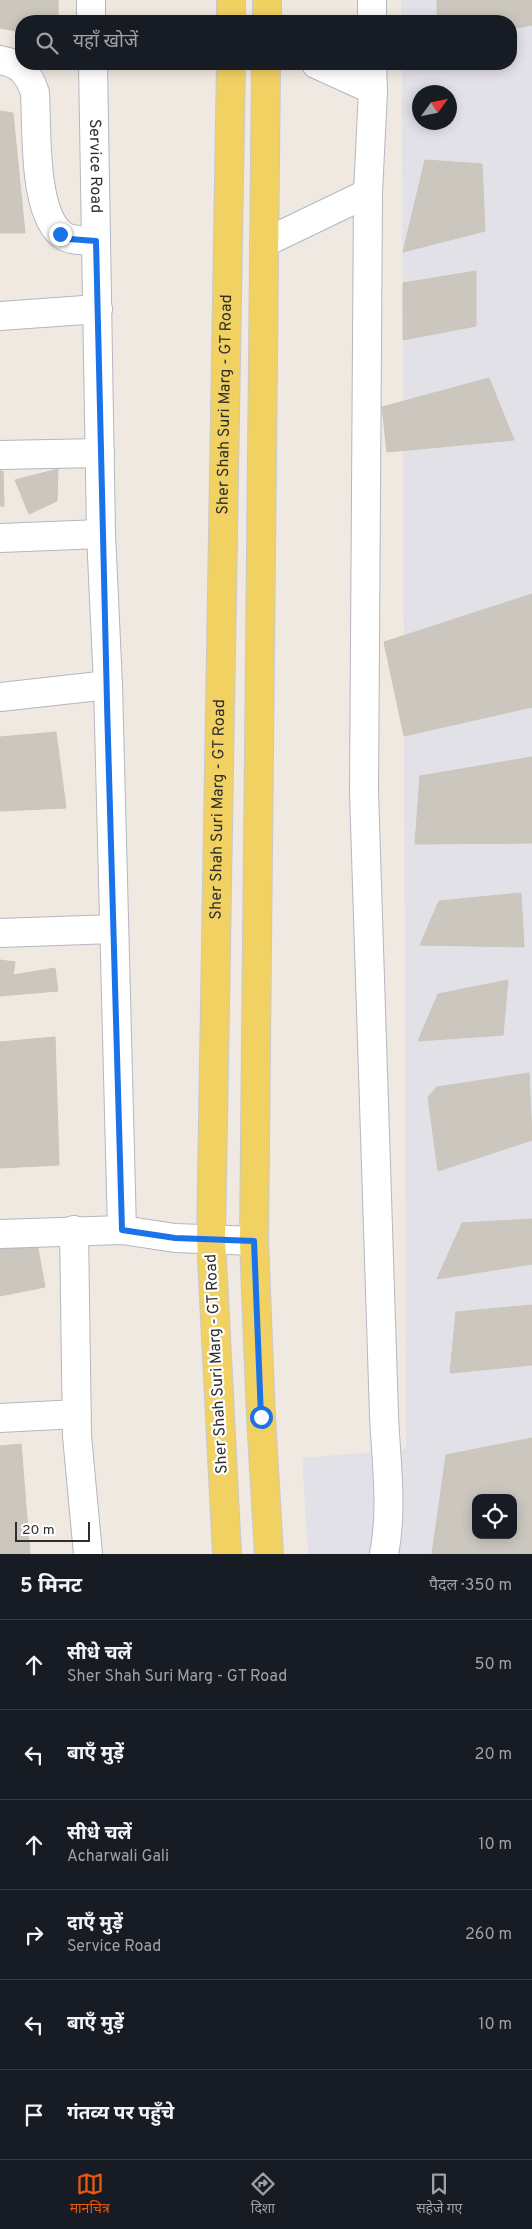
<!DOCTYPE html>
<html lang="hi">
<meta charset="utf-8">
<style>
body{margin:0;font-family:Overpass,"Noto Sans Devanagari",sans-serif;background:#20242c;color:#f1f3f6}
.controls{position:absolute;right:15px;bottom:15px;display:grid;overflow:hidden;border-radius:10px;box-shadow:0 2px 12px #0003}
.controls button{width:45px;height:45px;display:grid;place-items:center;padding:0;border:0;border-bottom:1px solid #363941;background:#171b24;color:#f1f3f6;font:25px sans-serif}
.compass{position:absolute;left:412px;top:85px;width:45px;height:45px;border-radius:50%;background:#171b24;box-shadow:0 2px 12px #0003;rotate:57deg}
.scale{position:absolute;left:15px;bottom:12px;width:75px;box-sizing:border-box;padding-left:5px;border:2px solid #2e2e2e;border-top:0;font-size:14px;line-height:18px;white-space:nowrap;color:#2e2e2e;-webkit-text-stroke:4px #fff;paint-order:stroke}
.stop{position:absolute;width:15px;height:15px;margin:-11px;border:4px solid #1a73e8;border-radius:50%;background:#fff}
.stop.end{background:#1a73e8;border-color:#fff;box-shadow:0 1px 5px #0008}
.list{margin:0;padding:0;list-style:none}
h2{display:flex;justify-content:space-between;align-items:center;height:65px;margin:0;padding:0 20px;font-size:21px}
h2 small{font-size:16px;font-weight:400;color:#9ea1a6}
.list li{display:grid;grid-template-columns:32px 1fr auto;gap:15px;align-items:center;box-sizing:border-box;height:90px;padding:0 20px;border-top:1px solid #363941}
.list b{display:block;font-size:19px;white-space:nowrap}
.list p{margin:0;font-size:16px;white-space:nowrap;color:#9ea1a6}
.list em{font-size:16px;font-style:normal;color:#9ea1a6}
.icon{flex:none;width:28px;height:28px;fill:none;stroke:currentColor;stroke-width:2;stroke-linecap:round;stroke-linejoin:round}
.map{position:relative;flex:none;width:532px;height:1554px;overflow:hidden}
.search{position:absolute;background:#171b24;box-shadow:0 2px 12px #0003;left:15px;right:15px;top:15px;height:55px;display:flex;align-items:center;gap:12px;box-sizing:border-box;padding:0 18px;border-radius:20px;color:#9ea1a6;font-size:19px}
.sheet{height:605px;background:#171b24}
nav{display:flex;justify-content:space-around;align-items:center;box-sizing:border-box;height:70px;border-top:1px solid #363941;background:#171b24;font-size:14px;color:#9ea1a6}
nav a{display:grid;justify-items:center;gap:2px}
nav .on{color:#ea580c}
.map>svg:first-child{display:block}
.industrial{fill:#e3e1e8;fill-rule:evenodd}
.building{fill:#cbc7bf;stroke:#cbc5ba;fill-rule:evenodd}
.lines{fill:none;stroke-linecap:round;stroke-linejoin:round}
.minor-casing{stroke:#b4b7c1;stroke-width:30}
.major-casing{stroke:#c9c9c9;stroke-width:30}
.minor{stroke:#fff;stroke-width:28}
.major{stroke:#f2d163;stroke-width:28}
.route{stroke:#1a73e8;stroke-width:6}
.labels{text-anchor:middle;dominant-baseline:central;stroke-width:4.5;stroke-linejoin:round;paint-order:stroke}
.street-label{font-size:16px;fill:#2e2e2e;stroke:#fff}
</style>
<div class="map">
<svg width="532" height="1554" viewBox="0 0 532 1554">
<rect width="100%" height="100%" fill="#efe9e1"/>
<path class="industrial" d="M401 0H532V1554H308L302 1458 406 1449 402 64H511V21H401ZM420 92H450V122H420ZM476 1498H513V1535H476Z"/>
<g class="building">
<polygon points="0,0 58,0 58,21 21,21 21,32 0,28"/>
<polygon points="437,0 532,0 532,25 511,29 511,21 437,21"/>
<polygon points="0,111 13,113 25,233 0,233"/>
<polygon points="425,160 482,164 485,231 403,252"/>
<polygon points="476,271 476,326 403,340 403,283"/>
<polygon points="489,378 514,440 387,452 382,407"/>
<polygon points="58,469 57,501 29,514 15,480"/>
<polygon points="0,471 3,471 4,506 0,506"/>
<polygon points="532,594 532,707 404,736 384,642"/>
<polygon points="56,732 66,808 0,811 0,737"/>
<polygon points="532,757 532,843 415,844 420,776"/>
<polygon points="521,893 524,947 420,945 439,901"/>
<polygon points="0,960 15,962 13,975 55,968 58,991 0,996"/>
<polygon points="508,980 503,1035 418,1041 438,994"/>
<polygon points="55,1037 59,1165 0,1168 0,1042"/>
<polygon points="529,1073 532,1140 438,1171 428,1097 437,1087"/>
<polygon points="532,1219 532,1264 437,1279 462,1223"/>
<polygon points="37,1243 45,1287 0,1296 0,1247"/>
<polygon points="532,1305 532,1365 450,1373 456,1312"/>
<path d="M532 1438V1554H432L446 1455ZM476 1498H513V1535H476Z"/>
<polygon points="21,1444 30,1554 0,1554 0,1446"/>
</g>
<g class="lines">
<g class="minor-casing">
<g id="minor">
<polyline points="91,0 91,21"/>
<polyline points="372,0 372,21"/>
<path d="M0 60C20 63 29 74 35 93 37 128 33 209 60 233 69 242 85 240 96 241"/>
<path id="s1" d="M93 64 101 534 108 685 122 1230"/>
<polyline points="316,64 373,90 372,64"/>
<path d="M373 90 368 193 364 792 384 1415C386 1461 393 1509 384 1554"/>
<polyline points="264,243 368,193"/>
<polyline points="0,316 98,309"/>
<polyline points="0,455 100,453"/>
<polyline points="0,538 101,534"/>
<polyline points="0,697 108,685"/>
<polyline points="0,933 114,929"/>
<polyline points="74,1230 77,1436 88,1554"/>
<polyline points="0,1234 122,1230 175,1238 254,1241"/>
<polyline points="0,1418 77,1414"/>
</g>
</g>
<g class="major-casing">
<g id="major">
<polyline points="231,0 231,21"/>
<polyline points="267,21 267,0"/>
<polyline points="266,64 254,1241 261,1417 269,1554"/>
<path id="s2" d="M227 1554 211 1239 231 64"/>
</g>
</g>
<use href="#minor" class="minor"/>
<use href="#major" class="major"/>
</g>
<g class="lines">
<path class="route" d="M60 234 69 239 96 241C102 571 113 900 122 1230L175 1238 254 1241 261 1417"/>
</g>
<g class="labels">
<g class="street-label">
<text stroke="none"><textPath href="#s1" startOffset="102">Service Road</textPath></text>
<text stroke="none"><textPath href="#s2" startOffset="1150">Sher Shah Suri Marg - GT Road</textPath></text>
<text stroke="none"><textPath href="#s2" startOffset="745">Sher Shah Suri Marg - GT Road</textPath></text>
<text transform="translate(217 1364) rotate(-93)">Sher Shah Suri Marg - GT Road</text>
</g>
</g>
</svg>
<div class="controls">
<button><svg class="icon" aria-label="locate" viewBox="0 0 24 24"><circle cx="12" cy="12" r="6"/><path d="M12 2v4M12 18v4M2 12h4M18 12h4"/></svg></button>
</div>
<svg class="compass" viewBox="-18 -18 36 36"><path d="M0-13l5 13h-10z" fill="#e53935"/><path d="M0 13l5-13h-10z" fill="#9ea1a6"/></svg>
<div class="scale">20 m</div>
<div class="stop" style="left:261px;top:1417px"></div>
<div class="stop end" style="left:60px;top:234px"></div>
<div class="search"><svg class="icon" aria-label="search" viewBox="0 0 24 24"><circle cx="10" cy="10" r="6"/><path d="M15 15l6 6"/></svg>यहाँ खोजें</div>
</div>
<section class="sheet">
<h2>5 मिनट<small>पैदल · 350 m</small></h2>
<ul class="list">
<li><svg class="icon" aria-label="ahead" viewBox="0 0 24 24"><path d="M12 20V5M6 11l6-6 6 6"/></svg><div><b>सीधे चलें</b><p>Sher Shah Suri Marg - GT Road</p></div><em>50 m</em></li>
<li><svg class="icon" aria-label="left" viewBox="0 0 24 24"><path d="M17 20v-9H6M10 6l-5 5 5 5"/></svg><div><b>बाएँ मुड़ें</b></div><em>20 m</em></li>
<li><svg class="icon" aria-label="ahead" viewBox="0 0 24 24"><path d="M12 20V5M6 11l6-6 6 6"/></svg><div><b>सीधे चलें</b><p>Acharwali Gali</p></div><em>10 m</em></li>
<li><svg class="icon" aria-label="right" viewBox="0 0 24 24"><path d="M7 20v-9h11M14 6l5 5-5 5"/></svg><div><b>दाएँ मुड़ें</b><p>Service Road</p></div><em>260 m</em></li>
<li><svg class="icon" aria-label="left" viewBox="0 0 24 24"><path d="M17 20v-9H6M10 6l-5 5 5 5"/></svg><div><b>बाएँ मुड़ें</b></div><em>10 m</em></li>
<li><svg class="icon" aria-label="arrive" viewBox="0 0 24 24"><path d="M6 21V4h12l-3 4 3 4H6"/></svg><div><b>गंतव्य पर पहुँचे</b></div></li>
</ul>
</section>
<nav>
<a class="on"><svg class="icon" aria-label="map" viewBox="0 0 24 24"><path d="M3 6l6-2 6 2 6-2v14l-6 2-6-2-6 2zM9 4v14M15 6v14"/></svg>मानचित्र</a>
<a><svg class="icon" aria-label="directions" viewBox="0 0 24 24"><path d="M12 3l9 9-9 9-9-9zM9 14v-3h6M13 9l2 2-2 2"/></svg>दिशा</a>
<a><svg class="icon" aria-label="saved" viewBox="0 0 24 24"><path d="M7 4h10v16l-5-4-5 4z"/></svg>सहेजे गए</a>
</nav>
